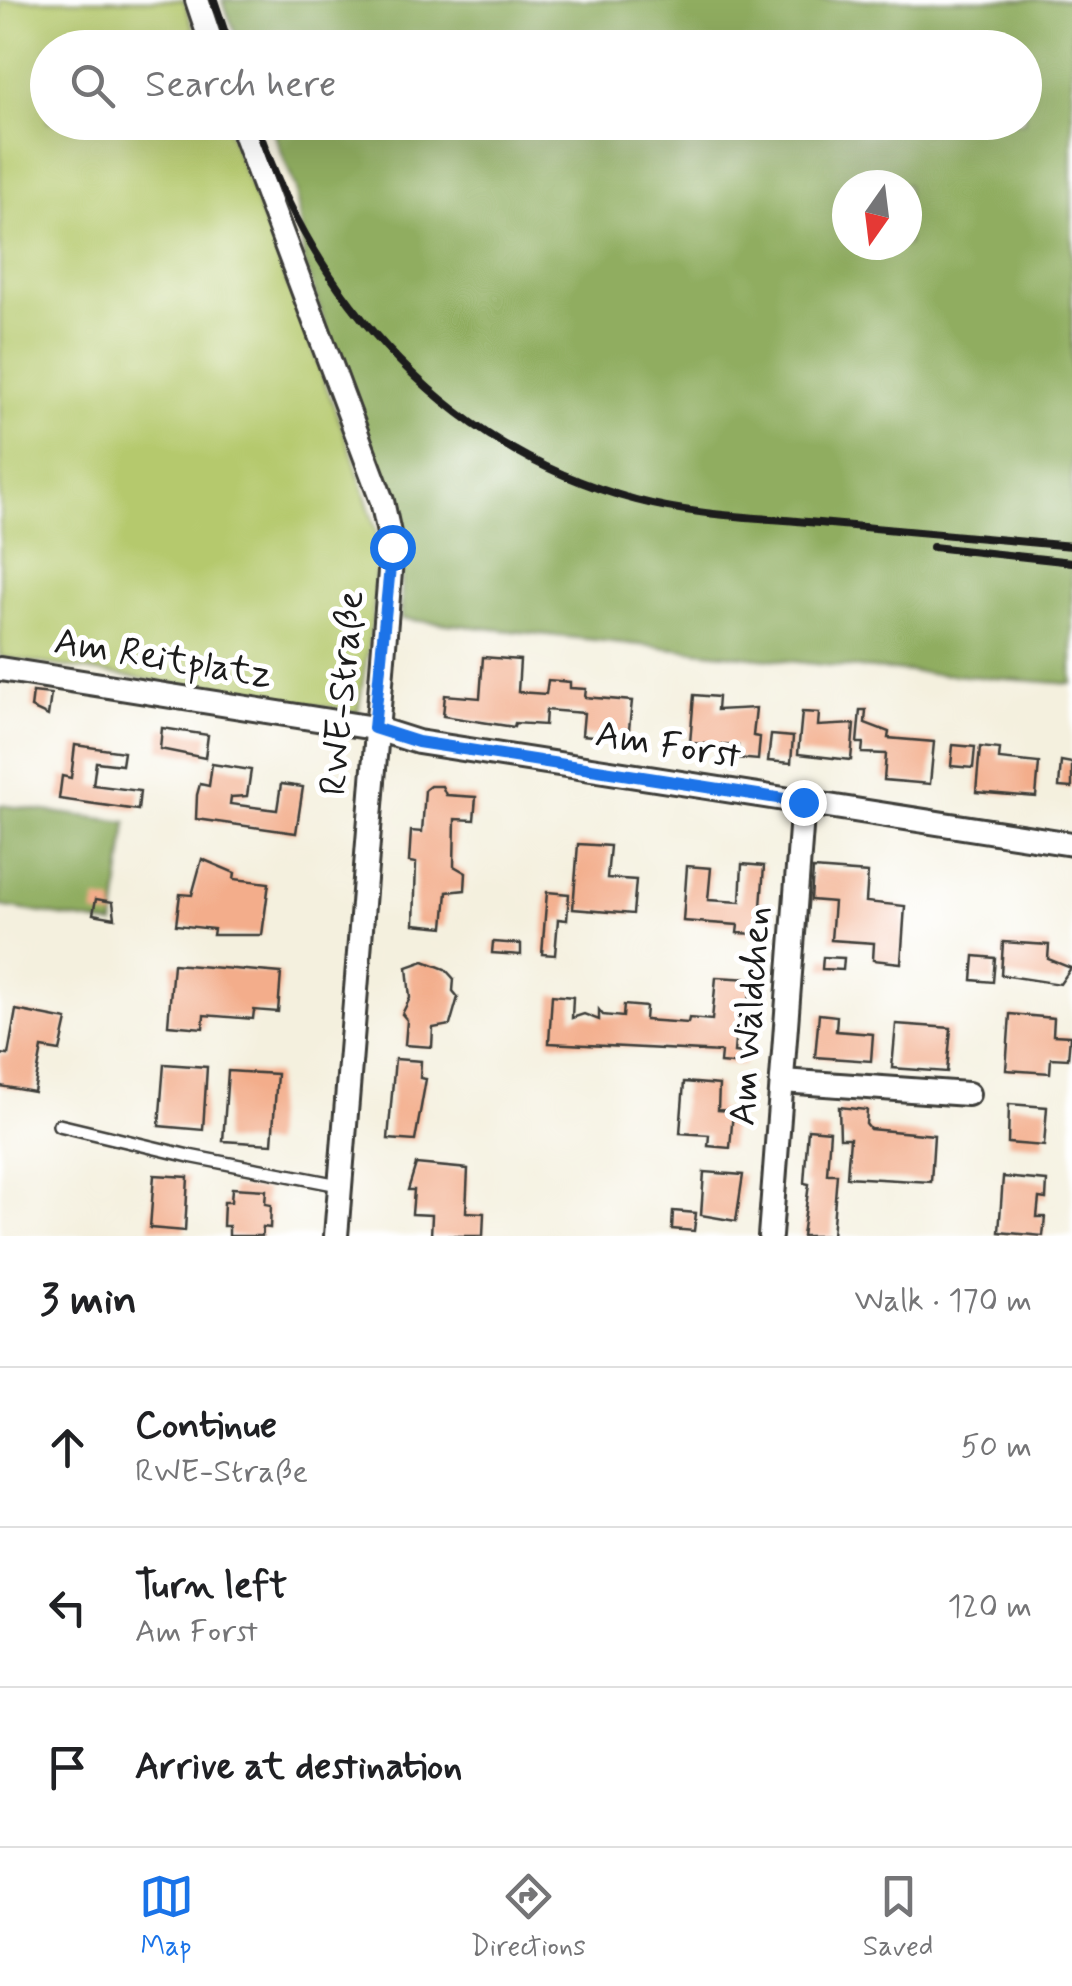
<!DOCTYPE html>
<meta charset="utf-8">
<style>
body{margin:0;font-family:Mynerve,sans-serif;background:#f2f2f2;color:#202124}
.compass{position:absolute;left:832px;top:170px;width:90px;height:90px;border-radius:50%;background:#fff;box-shadow:0 10px 40px #0002;rotate:194deg}
.stop{position:absolute;width:30px;height:30px;margin:-22px;border:8px solid #1a73e8;border-radius:50%;background:#fff}
.stop.end{background:#1a73e8;border-color:#fff;box-shadow:0 2px 10px #0008}
.list{margin:0;padding:0;list-style:none}
h2{display:flex;justify-content:space-between;align-items:center;height:130px;margin:0;padding:0 40px;font-size:42px}
h2 small{font-size:32px;font-weight:400;color:#757577}
.list li{display:grid;grid-template-columns:65px 1fr auto;gap:30px;align-items:center;box-sizing:border-box;height:160px;padding:0 40px;border-top:2px solid #e0e0e0}
.list b{display:block;font-size:38px;white-space:nowrap}
.list p{margin:0;font-size:32px;white-space:nowrap;color:#757577}
.list em{font-size:32px;font-style:normal;color:#757577}
.icon{flex:none;width:55px;height:55px;fill:none;stroke:currentColor;stroke-width:2;stroke-linecap:round;stroke-linejoin:round}
.map{position:relative;flex:none;width:1072px;height:1236px;overflow:hidden}
.search{position:absolute;background:#fff;box-shadow:0 10px 40px #0002;left:30px;right:30px;top:30px;height:110px;display:flex;align-items:center;gap:25px;box-sizing:border-box;padding:0 35px;border-radius:55px;color:#757577;font-size:38px}
.sheet{height:610px;background:#fff}
nav{display:flex;justify-content:space-around;align-items:center;box-sizing:border-box;height:140px;border-top:2px solid #e0e0e0;background:#fff;font-size:28px;color:#757577}
nav a{display:grid;justify-items:center;gap:5px}
nav .on{color:#1a73e8}
.map>svg:first-child{display:block}
.green{fill:#b5c96d;stroke:#687244;stroke-width:2.5}
.forest{fill:#90ad60;stroke:#56643e;stroke-width:2.5;fill-rule:evenodd}
.building{fill:#f3ad8b}
.lines{fill:none;stroke-linecap:round;stroke-linejoin:round}
.lane-casing{stroke:#3c3c39;stroke-width:16}
.street-casing{stroke:#3c3c39;stroke-width:28}
.lane{stroke:#fff;stroke-width:11}
.street{stroke:#fff;stroke-width:22}
.rail{stroke:#1c1c1c;stroke-width:8}
.route{stroke:#1a73e8;stroke-width:12}
.labels{text-anchor:middle;dominant-baseline:central;stroke-width:10;stroke-linejoin:round;paint-order:stroke}
.street-label{font-size:38px;fill:#1c1c1c;stroke:#fff}
</style>
<div class="map">
<svg width="1072" height="1236" viewBox="0 0 1072 1236">
<rect width="100%" height="100%" fill="#fff"/>
<filter id="ink" filterUnits="userSpaceOnUse"><feTurbulence type="fractalNoise" baseFrequency=".01" numOctaves="2"/><feDisplacementMap in="SourceGraphic" scale="20" xChannelSelector="R" yChannelSelector="G"/><feConvolveMatrix kernelMatrix="1 2 1 2 8 2 1 2 1" color-interpolation-filters="sRGB"/></filter>
<filter id="wash" filterUnits="userSpaceOnUse"><feTurbulence type="fractalNoise" baseFrequency=".0048" numOctaves="4" result="noise"/><feDisplacementMap in="SourceGraphic" scale="40" xChannelSelector="R" yChannelSelector="G"/><feGaussianBlur stdDeviation="2.25" result="paint"/><feColorMatrix in="noise" values="0 0 0 0 0 0 0 0 0 0 0 0 0 0 0 0 0 1.4 0 .05"/><feComposite in="paint" operator="in"/></filter>
<g filter="url(#wash)">
<rect width="100%" height="100%" fill="#f4f0de"/>
<polygon class="green" points="0,0 184,0 200,47 48,48 48,122 226,123 353,456 378,537 373,616 358,712 0,657"/>
<g class="forest">
<path d="M222 0H1072V684L834 666 401 619 402 554 304 262 296 189 270 123 1024 122V48L241 47ZM847 185H907V245H847Z"/>
<polygon points="0,805 127,822 114,925 0,906"/>
</g>
<g id="blocks">
<g class="building">
<polygon points="483,657 520,660 518,692 546,694 548,680 570,682 570,688 586,689 585,697 632,701 628,739 582,735 584,713 546,710 545,725 515,723 514,727 443,716 445,695 480,698"/>
<polygon points="33,692 51,694 48,716 31,708"/>
<polygon points="694,695 718,697 717,710 756,708 753,736 760,737 758,760 737,758 738,746 690,743"/>
<polygon points="860,710 866,710 865,723 889,732 888,738 934,742 930,784 884,780 886,754 862,753 863,743 857,743"/>
<polygon points="802,712 819,713 818,726 854,724 851,760 798,754"/>
<polygon points="162,728 208,735 205,758 160,749"/>
<polygon points="771,735 793,737 791,763 768,761"/>
<polygon points="75,745 124,752 122,765 96,762 93,785 140,791 138,810 59,799 62,776 71,778"/>
<polygon points="953,745 975,747 973,768 951,766"/>
<polygon points="980,747 1000,749 999,759 1039,763 1036,797 976,792"/>
<polygon points="1061,761 1072,763 1072,788 1059,787"/>
<polygon points="212,764 251,770 247,796 231,797 230,804 277,810 281,784 303,787 296,833 196,819 197,795 200,784 209,786"/>
<polygon points="430,786 442,786 446,795 476,797 474,820 455,819 454,866 466,873 465,890 447,892 444,927 414,924 416,863 409,862 411,831 422,832 425,790"/>
<polygon points="578,844 610,846 607,878 636,880 633,914 573,909"/>
<polygon points="202,859 235,873 234,879 269,883 262,935 213,935 214,929 176,925 180,894 192,895"/>
<polygon points="742,864 764,866 759,934 737,933 738,925 683,921 687,866 711,868 708,900 740,902"/>
<polygon points="813,869 868,873 866,902 905,906 901,963 873,960 874,943 831,940 834,902 811,900"/>
<polygon points="547,892 569,894 567,920 558,919 555,955 542,954"/>
<polygon points="96,899 113,902 115,918 93,914"/>
<polygon points="493,942 521,944 521,955 492,953"/>
<polygon points="1003,942 1049,945 1048,959 1071,968 1060,984 1001,975"/>
<polygon points="974,956 995,958 993,982 972,980"/>
<polygon points="823,957 844,958 843,970 822,969"/>
<polygon points="424,961 445,969 454,979 453,991 458,997 450,1025 433,1028 432,1047 405,1045 407,1020 402,1014 410,998 407,967"/>
<polygon points="173,964 281,973 278,1012 254,1010 253,1019 204,1015 203,1028 168,1025"/>
<polygon points="716,977 751,979 748,1019 737,1018 734,1052 745,1053 744,1065 720,1063 721,1052 549,1043 552,995 573,997 572,1018 584,1014 599,1020 599,1010 603,1015 623,1017 624,1005 646,1007 645,1020 688,1023 689,1018 712,1020"/>
<polygon points="16,1010 67,1020 60,1051 42,1048 34,1092 0,1086 0,1054 8,1055"/>
<polygon points="819,1014 837,1016 836,1031 873,1034 871,1061 815,1057"/>
<polygon points="1010,1014 1054,1018 1053,1035 1070,1036 1068,1059 1051,1058 1050,1073 1006,1070"/>
<polygon points="896,1024 951,1028 947,1072 892,1068"/>
<polygon points="395,1059 421,1061 420,1078 426,1079 415,1141 388,1139"/>
<polygon points="164,1064 207,1067 203,1130 159,1126"/>
<polygon points="228,1071 277,1074 272,1144 223,1141"/>
<polygon points="684,1082 719,1085 718,1110 733,1111 730,1148 708,1146 709,1135 680,1133"/>
<polygon points="1009,1104 1047,1107 1044,1146 1008,1143"/>
<polygon points="839,1107 867,1110 866,1124 870,1129 934,1135 931,1182 847,1177 850,1138 840,1138"/>
<polygon points="808,1129 830,1131 827,1174 837,1174 832,1236 802,1236 809,1184 804,1183"/>
<polygon points="416,1164 468,1169 466,1212 484,1213 483,1236 431,1236 432,1215 412,1214 414,1190 408,1190"/>
<polygon points="704,1172 743,1175 736,1221 701,1215"/>
<polygon points="154,1175 188,1177 185,1231 150,1228"/>
<polygon points="1003,1177 1047,1181 1046,1199 1039,1198 1037,1217 1045,1217 1043,1236 999,1232"/>
<polygon points="232,1188 266,1190 265,1204 271,1205 270,1228 263,1227 262,1236 229,1236 229,1226 223,1226 224,1202 231,1202"/>
<polygon points="673,1211 696,1213 694,1231 672,1229"/>
</g>
</g>
</g>
<g filter="url(#ink)">
<use href="#blocks" fill-opacity="0" stroke="#3c3c39" stroke-width="2.5"/>
<g class="lines">
<g class="lane-casing">
<polyline id="lane" points="59,1125 189,1156 339,1185"/>
</g>
<g class="street-casing">
<g id="street">
<polyline points="197,0 213,48"/>
<polyline points="240,122 382,501 392,547 336,1236"/>
<polyline points="0,669 374,728 418,742 1072,844"/>
<polyline points="782,1081 968,1094"/>
<polyline points="770,1236 803,802"/>
</g>
</g>
<use href="#lane" class="lane"/>
<use href="#street" class="street"/>
<g class="rail">
<polyline points="214,0 230,48"/>
<path d="M256 122C316 302 449 450 636 500 692 515 751 517 808 522 896 530 984 538 1072 546"/>
<polyline points="933,547 1072,562"/>
</g>
</g>
</g>
<g class="lines" filter="url(#ink)">
<polyline class="route" points="392,547 374,728 418,742 803,802"/>
</g>
<g class="labels">
<g class="street-label">
<text transform="translate(163 659) rotate(9)">Am Reitplatz</text>
<text transform="translate(343 693) rotate(-85)">RWE-Straße</text>
<text transform="translate(668 746) rotate(9)">Am Forst</text>
<text transform="translate(751 1016) rotate(-86)">Am Wäldchen</text>
</g>
</g>
</svg>
<svg class="compass" viewBox="-18 -18 36 36"><path d="M0-13l5 13h-10z" fill="#e53935"/><path d="M0 13l5-13h-10z" fill="#757577"/></svg>
<div class="stop" style="left:392px;top:547px"></div>
<div class="stop end" style="left:803px;top:802px"></div>
<div class="search"><svg class="icon" aria-label="search" viewBox="0 0 24 24"><circle cx="10" cy="10" r="6"/><path d="M15 15l6 6"/></svg>Search here</div>
</div>
<section class="sheet">
<h2>3 min<small>Walk · 170 m</small></h2>
<ul class="list">
<li><svg class="icon" aria-label="ahead" viewBox="0 0 24 24"><path d="M12 20V5M6 11l6-6 6 6"/></svg><div><b>Continue</b><p>RWE-Straße</p></div><em>50 m</em></li>
<li><svg class="icon" aria-label="left" viewBox="0 0 24 24"><path d="M17 20v-9H6M10 6l-5 5 5 5"/></svg><div><b>Turn left</b><p>Am Forst</p></div><em>120 m</em></li>
<li><svg class="icon" aria-label="arrive" viewBox="0 0 24 24"><path d="M6 21V4h12l-3 4 3 4H6"/></svg><div><b>Arrive at destination</b></div></li>
</ul>
</section>
<nav>
<a class="on"><svg class="icon" aria-label="map" viewBox="0 0 24 24"><path d="M3 6l6-2 6 2 6-2v14l-6 2-6-2-6 2zM9 4v14M15 6v14"/></svg>Map</a>
<a><svg class="icon" aria-label="directions" viewBox="0 0 24 24"><path d="M12 3l9 9-9 9-9-9zM9 14v-3h6M13 9l2 2-2 2"/></svg>Directions</a>
<a><svg class="icon" aria-label="saved" viewBox="0 0 24 24"><path d="M7 4h10v16l-5-4-5 4z"/></svg>Saved</a>
</nav>
